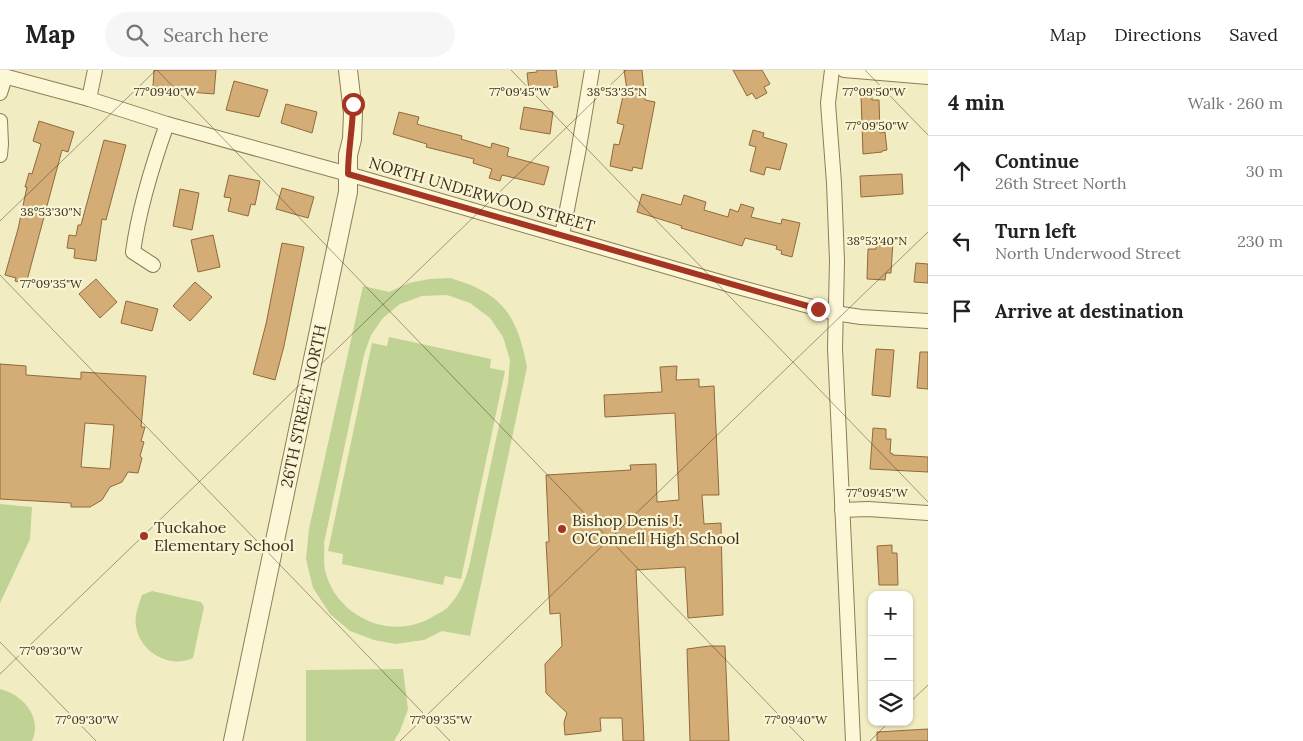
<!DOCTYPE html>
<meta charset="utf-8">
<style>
body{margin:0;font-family:Lora,serif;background:#f6f6f6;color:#222}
.controls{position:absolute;right:15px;bottom:15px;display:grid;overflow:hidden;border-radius:10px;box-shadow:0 1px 4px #0004}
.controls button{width:45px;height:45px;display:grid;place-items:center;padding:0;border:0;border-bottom:1px solid #e0e0e0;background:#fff;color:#222;font:25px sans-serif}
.stop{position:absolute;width:15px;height:15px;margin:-11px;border:4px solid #a33522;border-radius:50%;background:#fff}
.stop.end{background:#a33522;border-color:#fff;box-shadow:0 1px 5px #0008}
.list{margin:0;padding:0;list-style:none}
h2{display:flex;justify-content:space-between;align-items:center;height:65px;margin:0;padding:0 20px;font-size:21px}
h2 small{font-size:16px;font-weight:400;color:#767676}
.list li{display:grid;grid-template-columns:32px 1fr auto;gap:15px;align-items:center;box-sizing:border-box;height:70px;padding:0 20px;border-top:1px solid #e0e0e0}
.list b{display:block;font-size:19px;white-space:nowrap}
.list p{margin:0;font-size:16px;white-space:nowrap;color:#767676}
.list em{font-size:16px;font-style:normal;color:#767676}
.icon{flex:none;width:28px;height:28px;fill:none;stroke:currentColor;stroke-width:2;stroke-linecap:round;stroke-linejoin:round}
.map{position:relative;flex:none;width:928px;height:671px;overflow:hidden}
header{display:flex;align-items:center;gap:30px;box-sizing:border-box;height:70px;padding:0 25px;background:#fff;border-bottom:1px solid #e0e0e0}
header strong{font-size:24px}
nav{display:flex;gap:28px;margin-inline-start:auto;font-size:18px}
.search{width:350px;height:45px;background:#f6f6f6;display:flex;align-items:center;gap:12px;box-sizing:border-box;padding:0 18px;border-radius:28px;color:#767676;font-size:19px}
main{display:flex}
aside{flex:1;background:#fff}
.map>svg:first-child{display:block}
.green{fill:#c1d295;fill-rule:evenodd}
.building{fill:#d4ac75;stroke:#906a3b;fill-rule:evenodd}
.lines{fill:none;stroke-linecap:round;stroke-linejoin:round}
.minor-casing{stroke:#8e7d57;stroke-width:16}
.tertiary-casing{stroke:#8e7d57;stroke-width:20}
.minor{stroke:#fcf7d7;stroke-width:14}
.tertiary{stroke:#fcf7d7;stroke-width:18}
.route{stroke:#a33522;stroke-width:6}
.ticks{fill:none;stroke:#3d311d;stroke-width:1;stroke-opacity:0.45}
.poi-dot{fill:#a33522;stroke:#f9f4d3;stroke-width:2}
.labels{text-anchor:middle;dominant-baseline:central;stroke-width:4.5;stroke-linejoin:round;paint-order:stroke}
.street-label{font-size:16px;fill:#3d311d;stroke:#f9f4d3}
.poi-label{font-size:16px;fill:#3d311d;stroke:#f9f4d3;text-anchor:start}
.ticks-label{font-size:12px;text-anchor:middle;fill:#3d311d;stroke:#f9f4d3;stroke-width:4.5;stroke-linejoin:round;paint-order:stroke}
</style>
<header>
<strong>Map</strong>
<div class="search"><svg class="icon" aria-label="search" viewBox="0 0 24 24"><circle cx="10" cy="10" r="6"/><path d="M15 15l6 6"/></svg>Search here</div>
<nav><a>Map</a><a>Directions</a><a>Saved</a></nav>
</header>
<main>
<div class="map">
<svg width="928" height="671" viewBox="0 0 928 671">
<rect width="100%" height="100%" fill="#f2ecc3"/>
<g class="green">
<path d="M450 208C502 223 517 244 527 297L470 566 442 561 424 570 395 574 374 570 350 561 330 544 313 518 306 489 309 459 363 216 389 222 409 213 430 209ZM447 225 470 233 490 248 503 267 510 290 508 313 469 497C464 513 459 526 447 538 444 541 439 543 434 546 393 572 336 548 325 500 323 491 325 481 324 473L364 285 371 265 383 248 400 234 422 226Z"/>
<polygon points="389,267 491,289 490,298 505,301 461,509 445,506 443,515 342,494 343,484 328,481 372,273 387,276"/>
<polygon points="0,434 32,437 30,469 0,533"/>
<path d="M152 521 201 532 204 537 193 588C169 599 140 582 136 556 134 546 139 534 142 525Z"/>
<polygon points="403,599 408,639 400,661 394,671 306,671 306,600"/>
<path d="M0 619C22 624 43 647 32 671H0Z"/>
</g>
<g class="building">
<polygon points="154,0 216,0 214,24 190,22 190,19 153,17"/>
<polygon points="537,0 556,0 558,17 529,20 527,3 537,2"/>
<polygon points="624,0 642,0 645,30 655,32 642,99 633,97 632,101 610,96 614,74 619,75 624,55 617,53 623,26 628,27"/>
<polygon points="733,0 762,0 770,14 764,17 767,23 756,29 752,23 747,26"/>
<polygon points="234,11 268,20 259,47 226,40"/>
<polygon points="861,26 872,26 872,30 879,30 880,63 885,62 887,80 882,81 882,82 863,84"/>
<polygon points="286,34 317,42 312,63 281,53"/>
<polygon points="524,37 553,42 550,64 520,59"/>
<polygon points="399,42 419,47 417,54 420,55 462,66 461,69 491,78 492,73 509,78 507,86 549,97 544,115 502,105 500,111 489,108 492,99 473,93 474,89 426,77 427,74 393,64"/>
<polygon points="39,51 74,62 68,82 62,80 26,214 15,211 16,208 5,205 18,159 27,117 25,117 29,103 32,104 41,74 33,71"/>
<polygon points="753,60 764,63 763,67 787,74 780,100 766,97 764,105 750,101 756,77 749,75"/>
<polygon points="104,70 126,75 106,150 102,149 96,191 74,188 75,179 67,178 69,165 76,166 78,155 81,155"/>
<polygon points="902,104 903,124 861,127 860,106"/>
<polygon points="229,105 260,111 255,135 251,134 248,146 228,141 231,128 224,127"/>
<polygon points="282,118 314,127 308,148 276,139"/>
<polygon points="180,119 199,123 192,160 173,156"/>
<polygon points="642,124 681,135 684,125 706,132 704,140 728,147 730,139 738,142 741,134 754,138 751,147 781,154 782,149 800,153 792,187 781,184 782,181 776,179 777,176 745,168 742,176 681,158 682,156 637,142"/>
<polygon points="213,165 220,197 198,202 191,170"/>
<polygon points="876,171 893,172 891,203 886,203 885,210 867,209 868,179 876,179"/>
<polygon points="282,173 304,177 284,276 275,310 253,304 266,254"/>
<polygon points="916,193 928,194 928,213 914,212"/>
<polygon points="96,209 117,232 100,248 79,224"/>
<polygon points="195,212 212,227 190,251 173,236"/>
<polygon points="126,231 158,239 152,261 121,253"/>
<polygon points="876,279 894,280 890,327 872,325"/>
<polygon points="920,282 928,282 928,319 917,318"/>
<path d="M0 294 26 296V305L81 309V302L146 306 141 357H145L141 371 144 372 140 386 142 388 138 403 128 402 122 412 110 417 102 430 90 437H71V433L0 429ZM85 353 114 355 110 399 81 397Z"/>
<polygon points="677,296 676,310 699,309 699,317 714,316 719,425 702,425 704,454 721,453 723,545 688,548 685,497 636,500 644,671 623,671 622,648 600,648 601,661 565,665 564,652 567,643 546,623 545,594 562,576 560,543 550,544 546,472 549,472 546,405 631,400 630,395 656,394 657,432 679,430 675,343 605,347 604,325 662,322 660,297"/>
<polygon points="873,358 886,359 886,369 891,369 890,383 893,384 893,385 928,387 928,402 870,399"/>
<polygon points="892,475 892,483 897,483 898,515 879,515 877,476"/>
<polygon points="709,576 725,576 729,671 690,671 687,579"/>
<polygon points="928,659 928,671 877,671 877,662"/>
</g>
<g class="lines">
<g class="minor-casing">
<g id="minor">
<polyline points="832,0 828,33 834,113 837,191 835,278 853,671"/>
<polyline points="844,0 928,7"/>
<polyline points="0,5 89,29 167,54 348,104 734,216 835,243 861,247 928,251"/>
<polyline points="0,23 5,7"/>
<polyline points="89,29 95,0"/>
<polyline points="0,51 1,74 0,85"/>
<polyline points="562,165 578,83 592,0"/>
<path d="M153 195 133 182C139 138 152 96 167 54"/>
<polyline points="842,440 868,439 928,443"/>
</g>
</g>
<g class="tertiary-casing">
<polyline id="tertiary" points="233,671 348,122 348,85 352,69 353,43 348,0"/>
</g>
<use href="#minor" class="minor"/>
<use href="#tertiary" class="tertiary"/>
</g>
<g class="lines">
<path class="route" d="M353 34C353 58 348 80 348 104L818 239"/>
</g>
<path class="ticks" d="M157 0 804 671M511 0 928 432M865 0 928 65M0 151 156 0M0 205 450 671M0 572 96 671M0 604 626 0M909 633 928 615M400 671 928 162M870 671 889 652"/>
<g class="poi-dot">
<circle cx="562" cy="459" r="5"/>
<circle cx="144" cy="466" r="5"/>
</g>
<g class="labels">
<g class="street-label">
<text transform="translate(482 124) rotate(16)">NORTH UNDERWOOD STREET</text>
<text transform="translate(303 336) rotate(-78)">26TH STREET NORTH</text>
</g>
<g class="poi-label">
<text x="572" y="450">Bishop Denis J.<tspan x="572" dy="18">O'Connell High School</tspan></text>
<text x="154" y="457">Tuckahoe<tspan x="154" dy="18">Elementary School</tspan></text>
</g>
</g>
<g class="ticks-label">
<text x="617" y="26">38°53'35"N</text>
<text x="165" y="26">77°09'40"W</text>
<text x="520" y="26">77°09'45"W</text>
<text x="874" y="26">77°09'50"W</text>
<text x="877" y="60">77°09'50"W</text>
<text x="51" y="146">38°53'30"N</text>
<text x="877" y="175">38°53'40"N</text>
<text x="51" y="218">77°09'35"W</text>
<text x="877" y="427">77°09'45"W</text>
<text x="51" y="585">77°09'30"W</text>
<text x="87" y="654">77°09'30"W</text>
<text x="441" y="654">77°09'35"W</text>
<text x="796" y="654">77°09'40"W</text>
</g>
</svg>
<div class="controls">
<button>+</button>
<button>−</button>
<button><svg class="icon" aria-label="layers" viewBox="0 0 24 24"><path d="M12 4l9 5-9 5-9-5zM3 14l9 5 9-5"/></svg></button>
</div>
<div class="stop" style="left:353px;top:34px"></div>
<div class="stop end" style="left:818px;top:239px"></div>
</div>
<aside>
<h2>4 min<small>Walk · 260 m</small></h2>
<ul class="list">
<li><svg class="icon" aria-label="ahead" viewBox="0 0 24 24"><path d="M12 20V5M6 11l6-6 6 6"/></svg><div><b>Continue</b><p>26th Street North</p></div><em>30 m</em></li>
<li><svg class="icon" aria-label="left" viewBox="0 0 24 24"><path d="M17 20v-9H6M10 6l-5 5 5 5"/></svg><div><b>Turn left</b><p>North Underwood Street</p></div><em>230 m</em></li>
<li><svg class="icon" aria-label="arrive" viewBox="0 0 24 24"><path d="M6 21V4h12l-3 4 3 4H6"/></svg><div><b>Arrive at destination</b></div></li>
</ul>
</aside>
</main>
